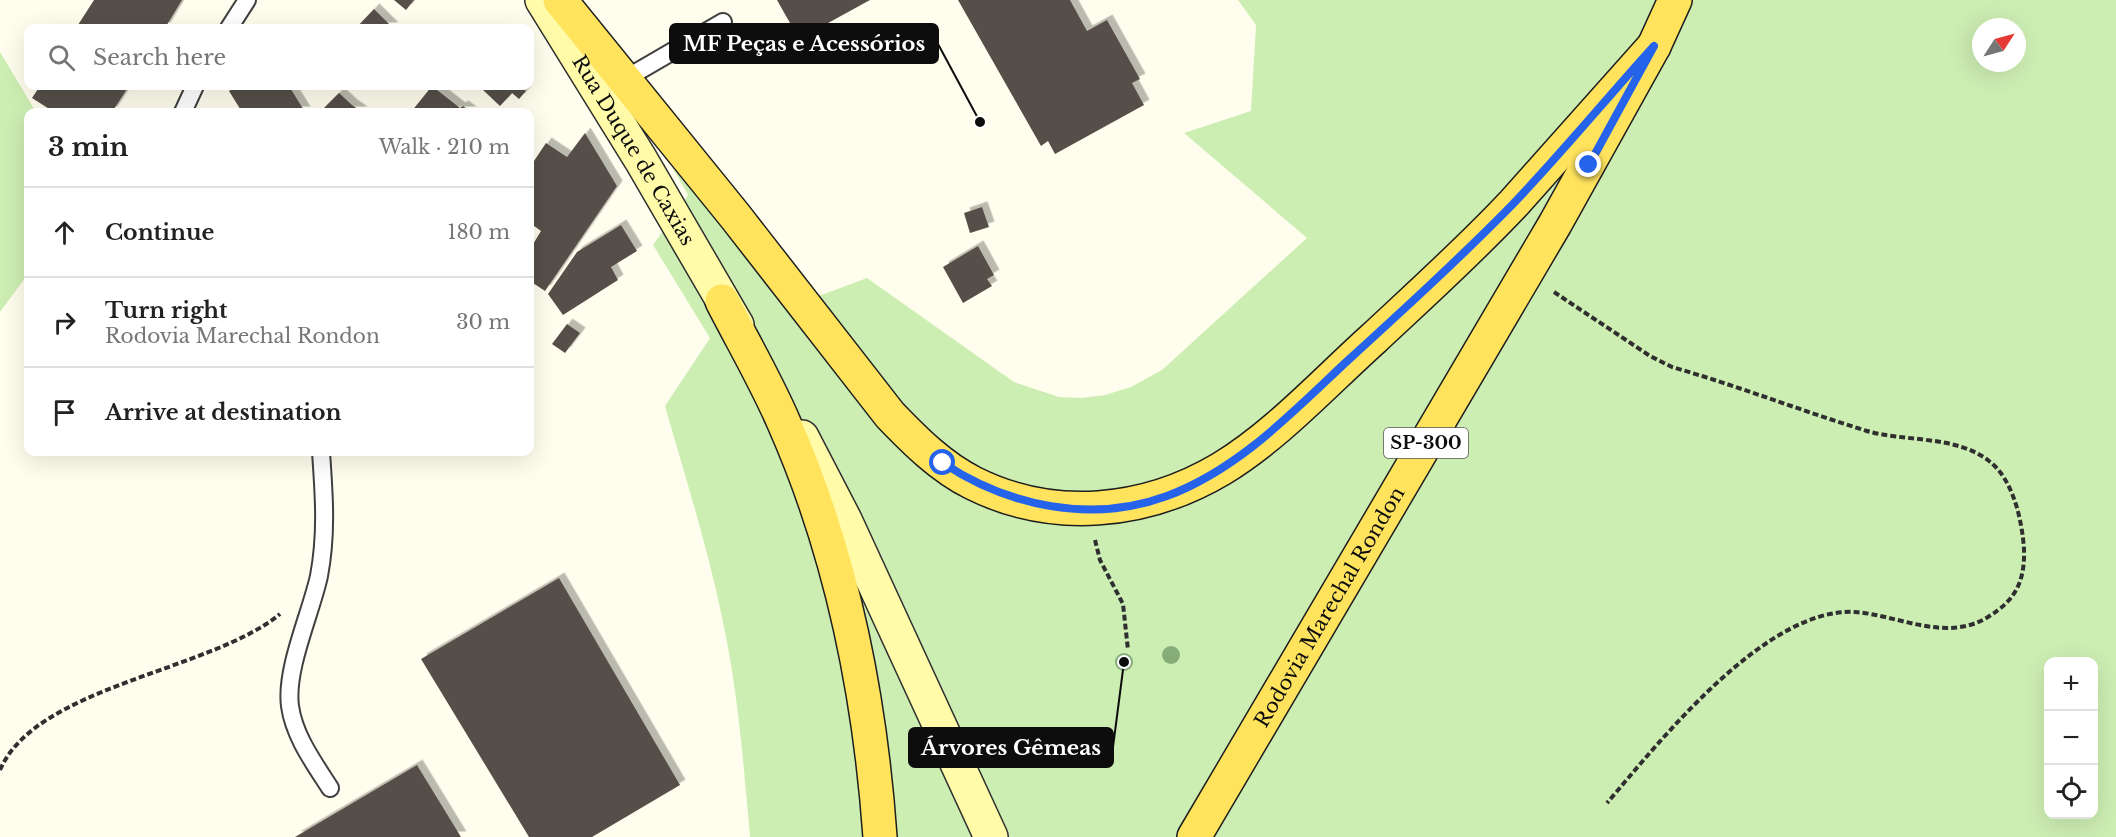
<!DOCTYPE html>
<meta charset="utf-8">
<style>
body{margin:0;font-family:"Libre Baskerville",serif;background:#f6f6f6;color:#222}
.controls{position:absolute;right:18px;bottom:18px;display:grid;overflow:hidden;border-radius:12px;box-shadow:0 6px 24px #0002}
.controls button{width:54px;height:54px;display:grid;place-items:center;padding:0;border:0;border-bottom:2px solid #e0e0e0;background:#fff;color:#222;font:30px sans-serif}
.compass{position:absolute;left:1972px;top:18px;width:54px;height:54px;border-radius:50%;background:#fff;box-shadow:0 6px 24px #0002;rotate:54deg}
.stop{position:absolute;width:18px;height:18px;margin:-14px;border:4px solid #2563eb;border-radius:50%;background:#fff}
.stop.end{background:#2563eb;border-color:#fff;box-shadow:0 2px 6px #0008}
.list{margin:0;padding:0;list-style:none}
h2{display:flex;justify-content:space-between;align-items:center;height:78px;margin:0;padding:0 24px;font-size:26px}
h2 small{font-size:20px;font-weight:400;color:#767676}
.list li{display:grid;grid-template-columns:39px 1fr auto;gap:18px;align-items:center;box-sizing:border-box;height:90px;padding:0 24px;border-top:2px solid #e0e0e0}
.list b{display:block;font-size:22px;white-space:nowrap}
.list p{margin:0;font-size:20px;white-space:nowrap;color:#767676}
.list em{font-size:20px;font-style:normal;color:#767676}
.icon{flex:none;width:33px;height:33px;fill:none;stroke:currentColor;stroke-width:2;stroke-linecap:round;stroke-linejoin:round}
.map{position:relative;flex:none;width:2116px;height:837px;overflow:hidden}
.search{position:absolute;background:#fff;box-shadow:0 6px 24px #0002;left:24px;top:24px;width:510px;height:66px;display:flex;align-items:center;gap:15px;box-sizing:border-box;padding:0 21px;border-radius:12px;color:#767676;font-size:22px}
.panel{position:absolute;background:#fff;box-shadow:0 6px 24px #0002;left:24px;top:108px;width:510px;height:348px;border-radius:12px}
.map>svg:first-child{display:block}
.green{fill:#cdeeb3;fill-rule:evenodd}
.building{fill:#574f48;filter:url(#shadow)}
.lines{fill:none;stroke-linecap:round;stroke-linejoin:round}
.lane-casing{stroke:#404040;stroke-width:20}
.secondary-casing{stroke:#2f2f2f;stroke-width:36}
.primary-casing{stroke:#1e1e1e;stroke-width:36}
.path{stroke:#2f2f2f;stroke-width:4;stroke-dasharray:6 3;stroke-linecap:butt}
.lane{stroke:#fff;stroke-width:16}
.secondary{stroke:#fffba8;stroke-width:33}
.primary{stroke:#ffe35d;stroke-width:33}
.tree{fill:#86ad77}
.route{stroke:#2563eb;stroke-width:8}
.labels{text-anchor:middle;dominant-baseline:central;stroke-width:6;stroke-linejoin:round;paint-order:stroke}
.shield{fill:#fff;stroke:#565656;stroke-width:1.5}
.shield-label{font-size:18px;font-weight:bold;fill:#0d0d0d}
.street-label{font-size:20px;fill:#0d0d0d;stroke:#fff}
.leader{fill:none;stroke:#0d0d0d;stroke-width:2}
.callout-dot{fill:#0d0d0d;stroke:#fff;stroke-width:2}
.callout{fill:#0d0d0d;stroke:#0d0d0d;stroke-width:2}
.callout-label{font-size:21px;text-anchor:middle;font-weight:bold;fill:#fff}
</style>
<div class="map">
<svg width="2116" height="837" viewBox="0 0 2116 837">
<defs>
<filter id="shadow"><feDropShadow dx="5.5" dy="-5.5" stdDeviation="0" flood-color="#0004"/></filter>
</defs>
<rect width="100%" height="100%" fill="#fffded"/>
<g class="green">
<path d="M1238 0H2116V837H750C744 770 739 703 726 637 711 558 687 483 665 406L710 338 653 245 688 195 674 170 678 168 792 306 867 278 1014 382 1059 397 1081 398 1105 395 1131 387 1162 370 1307 238 1184 133 1251 111 1256 25ZM1981 27H2017V63H1981ZM2048 662H2094V814H2048Z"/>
<polygon points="0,52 36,112 28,112 28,274 0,312"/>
</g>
<g class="building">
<polygon points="94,0 182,0 165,28 76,28"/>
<polygon points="394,0 414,0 406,10"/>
<polygon points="777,0 870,0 799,39"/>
<polygon points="958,0 1070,0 1087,31 1107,20 1140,79 1132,83 1144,105 1055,154 1048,141 1041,146"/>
<polygon points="374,9 393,28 356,28"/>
<polygon points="40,86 129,86 112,112 54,112 32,98"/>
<polygon points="238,86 289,86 305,112 242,112 229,91"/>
<polygon points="432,86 460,108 463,106 471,112 411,112"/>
<polygon points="487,86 520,86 526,91 519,99 512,93 500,106 483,90"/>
<polygon points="339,93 352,105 362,112 320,112"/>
<polygon points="585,133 617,186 545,291 530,281 530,249 541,231 530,223 530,167 546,143 567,157"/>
<polygon points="982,207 989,227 970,233 964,213"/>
<polygon points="621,225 637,251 611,267 618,280 563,315 548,294 577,252"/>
<polygon points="978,246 994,275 987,279 992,286 963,303 943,267"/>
<polygon points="567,324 580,333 565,353 552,344"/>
<polygon points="559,578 680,785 592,837 529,837 421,659"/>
<polygon points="417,765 461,837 295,837"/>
</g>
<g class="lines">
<g class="lane-casing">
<g id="lane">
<polyline points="229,28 247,0"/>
<polyline points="625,79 723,22"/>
<polyline points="183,112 195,86"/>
<path d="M321 452C324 494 327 534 319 576 311 613 285 669 290 706 294 736 314 763 330 788"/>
</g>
</g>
<g class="secondary-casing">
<g id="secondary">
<path id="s1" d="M542 0 641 160 737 325"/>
<polyline points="802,437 845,520 991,837"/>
</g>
</g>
<g class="primary-casing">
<g id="primary">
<path d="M560 0 735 216 890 415C915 441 941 467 973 483 1053 523 1145 514 1221 469 1277 435 1324 383 1373 339 1421 294 1469 251 1514 203 1561 151 1607 98 1654 46"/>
<path d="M722 301C743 342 766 381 784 423 842 554 870 695 880 837"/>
<path id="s2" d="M1194 837 1555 224 1654 46 1675 0"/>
</g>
</g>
<g class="path">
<path d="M1554 292 1650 356 1672 367C1738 386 1802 411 1867 431 1905 442 1956 435 1989 461 2013 479 2022 520 2024 549 2025 581 2016 600 1988 617 1946 643 1898 615 1855 612 1766 607 1660 741 1607 803"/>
<polyline points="1095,540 1100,560 1123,604 1128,650"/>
<path d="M0 770C36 686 211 671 280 614"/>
</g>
<use href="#lane" class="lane"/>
<use href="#secondary" class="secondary"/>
<use href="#primary" class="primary"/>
</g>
<g class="tree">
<circle cx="1171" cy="655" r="9"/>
<circle cx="1124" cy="662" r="9"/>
</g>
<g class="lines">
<path class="route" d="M943 463C1008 506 1091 524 1167 496 1237 470 1291 414 1344 364 1401 312 1458 260 1512 205 1561 154 1606 99 1654 46L1589 165"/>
</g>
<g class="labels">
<rect class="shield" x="1384" y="428" width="84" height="30" rx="4.5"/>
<g class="shield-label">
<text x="1426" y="443">SP-300</text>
</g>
<g class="street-label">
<text stroke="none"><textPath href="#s1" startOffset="176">Rua Duque de Caxias</textPath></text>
<text stroke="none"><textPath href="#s2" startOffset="267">Rodovia Marechal Rondon</textPath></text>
</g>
</g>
<path class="leader" d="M980 122L938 44M1124 662L1113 747"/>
<g class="callout-dot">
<circle cx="980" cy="122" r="6"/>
<circle cx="1124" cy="662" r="6"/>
</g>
<g class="callout">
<rect x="670" y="24" width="268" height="39" rx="6"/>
<rect x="909" y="728" width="204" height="39" rx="6"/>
</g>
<g class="callout-label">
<text x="804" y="51">MF Peças e Acessórios</text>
<text x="1011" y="755">Árvores Gêmeas</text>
</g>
</svg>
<div class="controls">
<button>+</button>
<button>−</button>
<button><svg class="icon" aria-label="locate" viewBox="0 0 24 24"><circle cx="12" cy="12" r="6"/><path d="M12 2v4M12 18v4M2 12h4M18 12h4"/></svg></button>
</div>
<svg class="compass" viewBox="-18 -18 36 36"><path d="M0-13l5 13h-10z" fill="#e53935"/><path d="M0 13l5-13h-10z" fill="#767676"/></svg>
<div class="stop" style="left:943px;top:463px"></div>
<div class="stop end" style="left:1589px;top:165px"></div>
<div class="search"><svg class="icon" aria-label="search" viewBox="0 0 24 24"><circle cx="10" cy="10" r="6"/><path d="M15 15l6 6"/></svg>Search here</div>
<section class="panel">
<h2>3 min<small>Walk · 210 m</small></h2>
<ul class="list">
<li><svg class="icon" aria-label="ahead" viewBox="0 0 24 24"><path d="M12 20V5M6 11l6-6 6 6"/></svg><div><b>Continue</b></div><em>180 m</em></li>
<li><svg class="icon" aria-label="right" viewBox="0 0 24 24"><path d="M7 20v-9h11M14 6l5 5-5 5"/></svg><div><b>Turn right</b><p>Rodovia Marechal Rondon</p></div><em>30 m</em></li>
<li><svg class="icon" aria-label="arrive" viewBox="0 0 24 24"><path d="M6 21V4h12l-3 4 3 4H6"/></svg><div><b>Arrive at destination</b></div></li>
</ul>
</section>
</div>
